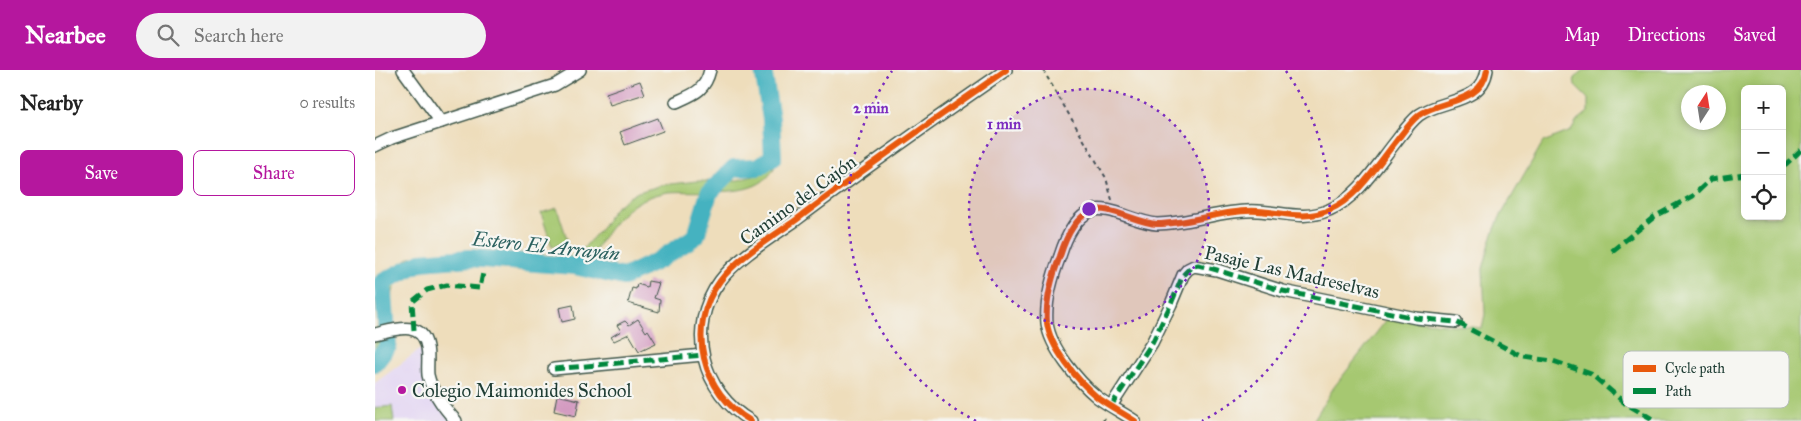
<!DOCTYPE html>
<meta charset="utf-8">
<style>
body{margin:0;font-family:"IM FELL Great Primer",serif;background:#f2f2f2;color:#222}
.controls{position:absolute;right:15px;top:15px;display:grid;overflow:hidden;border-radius:8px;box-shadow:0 2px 8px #0003}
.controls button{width:45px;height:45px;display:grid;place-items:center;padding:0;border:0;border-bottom:1px solid #e0e0e0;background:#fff;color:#222;font:25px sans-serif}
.compass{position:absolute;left:1306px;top:15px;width:45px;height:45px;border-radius:50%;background:#fff;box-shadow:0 2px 8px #0003;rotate:12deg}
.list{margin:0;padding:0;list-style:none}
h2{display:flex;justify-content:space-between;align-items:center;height:65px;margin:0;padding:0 20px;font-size:21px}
h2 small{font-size:16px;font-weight:400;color:#767676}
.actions{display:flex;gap:10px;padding:15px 20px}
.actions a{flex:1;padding:11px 0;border:1px solid #b5179e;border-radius:8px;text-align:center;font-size:18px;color:#b5179e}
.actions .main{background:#b5179e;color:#fff}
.icon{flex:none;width:28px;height:28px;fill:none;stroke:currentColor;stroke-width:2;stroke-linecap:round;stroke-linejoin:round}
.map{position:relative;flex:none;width:1426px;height:351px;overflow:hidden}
header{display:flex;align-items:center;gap:30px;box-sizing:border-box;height:70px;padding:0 25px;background:#b5179e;color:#fff}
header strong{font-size:24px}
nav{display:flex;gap:28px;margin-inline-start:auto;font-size:18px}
.search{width:350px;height:45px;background:#f2f2f2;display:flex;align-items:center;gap:12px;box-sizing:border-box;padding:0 18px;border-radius:28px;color:#767676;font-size:19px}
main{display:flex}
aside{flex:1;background:#fff}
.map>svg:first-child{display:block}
.built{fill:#e2d4f3}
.green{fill:#a6c871;stroke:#628252;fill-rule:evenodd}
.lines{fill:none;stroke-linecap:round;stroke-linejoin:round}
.river{stroke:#44b2c0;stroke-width:18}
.building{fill:#d39ac0}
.minor-casing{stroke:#3e5548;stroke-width:14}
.path{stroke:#3e5548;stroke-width:2;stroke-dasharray:4 4;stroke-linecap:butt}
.minor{stroke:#fff;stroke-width:11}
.quiet{stroke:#00873e;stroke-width:5;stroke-dasharray:10 5;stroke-linecap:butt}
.cycleway-casing{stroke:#f6f6f2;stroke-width:9}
.cycleway{stroke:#e8590c;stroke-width:6}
.ring{fill:none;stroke:#7b2cbf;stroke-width:2.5;stroke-dasharray:2.5 5}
.poi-dot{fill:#b5179e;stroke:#f6f6f2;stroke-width:2}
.labels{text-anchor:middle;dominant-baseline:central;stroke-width:4.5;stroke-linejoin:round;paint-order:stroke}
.street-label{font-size:19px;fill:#1f3d34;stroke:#f6f6f2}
.poi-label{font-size:19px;fill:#1f3d34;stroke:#f6f6f2;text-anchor:start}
.water-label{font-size:20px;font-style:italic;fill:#2a605e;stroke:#f6f6f2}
.key{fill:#f6f6f2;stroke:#b6beb9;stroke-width:1}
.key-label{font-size:14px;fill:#1f3d34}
.centre{fill:#7b2cbf;stroke:#f6f6f2;stroke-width:2.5}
.ring-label{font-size:15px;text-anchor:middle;font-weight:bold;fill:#7b2cbf;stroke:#f6f6f2;stroke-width:4.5;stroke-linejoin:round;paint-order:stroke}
</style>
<header>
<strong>Nearbee</strong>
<div class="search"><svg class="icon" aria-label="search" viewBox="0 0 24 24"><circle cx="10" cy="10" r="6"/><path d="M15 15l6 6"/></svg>Search here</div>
<nav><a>Map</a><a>Directions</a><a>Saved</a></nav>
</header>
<main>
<aside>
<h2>Nearby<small>0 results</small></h2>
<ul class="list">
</ul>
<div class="actions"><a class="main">Save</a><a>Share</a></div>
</aside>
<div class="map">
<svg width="1426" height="351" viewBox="0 0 1426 351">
<rect width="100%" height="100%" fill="#f6f6f2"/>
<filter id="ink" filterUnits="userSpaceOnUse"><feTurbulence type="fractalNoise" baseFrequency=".02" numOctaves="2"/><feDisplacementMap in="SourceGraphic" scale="10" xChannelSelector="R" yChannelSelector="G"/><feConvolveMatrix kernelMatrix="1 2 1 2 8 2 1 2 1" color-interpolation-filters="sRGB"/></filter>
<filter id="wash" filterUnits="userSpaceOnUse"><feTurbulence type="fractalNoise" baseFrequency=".0096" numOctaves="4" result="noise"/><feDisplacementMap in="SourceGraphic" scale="20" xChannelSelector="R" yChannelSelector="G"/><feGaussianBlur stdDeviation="1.12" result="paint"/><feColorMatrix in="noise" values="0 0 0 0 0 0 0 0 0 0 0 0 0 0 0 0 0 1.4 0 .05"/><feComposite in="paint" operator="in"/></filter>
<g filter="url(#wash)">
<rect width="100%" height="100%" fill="#edb"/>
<polygon class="built" points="47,278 49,309 82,351 0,351 0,313"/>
<g class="green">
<path d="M389 0H395C394 19 401 37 403 56 414 137 346 119 293 122 257 129 245 144 225 172 220 181 215 190 205 194 174 208 109 195 73 195 63 195 48 193 39 198 33 201 26 208 22 213 15 222 19 232 17 243 16 258 8 275 0 289V268L4 251 6 226 11 213 21 197 35 187 67 183 96 184 142 191H189L203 184 225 160 239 139 251 129 263 122 288 115 322 111 355 112 379 106 389 97 397 71 390 42 388 18Z"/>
<path d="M1209 0H1426V351H938L959 317 1013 248 1107 258 1110 244 1108 199 1116 169 1124 149 1168 72 1196 61 1202 51 1213 42V29L1200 16 1199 8ZM1370 19H1407V146H1370ZM1314 22H1344V52H1314Z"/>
<polygon points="182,138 193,172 177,177 166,143"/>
<polygon points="17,336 19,351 0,351 0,338"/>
</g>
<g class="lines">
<polyline class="river" points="0,293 13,276 8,212 46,192 95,188 200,196 249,207 284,190 321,166 334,123 359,98 383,97 398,87 396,49 388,0"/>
</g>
<g id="blocks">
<g class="building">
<polygon points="265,11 270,24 235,35 231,23"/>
<polygon points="283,48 288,61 250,75 245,62"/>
<polygon points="273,211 284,213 279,228 285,230 284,242 253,233 257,218 261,219 262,214 272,217"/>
<polygon points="198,235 200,249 187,252 184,238"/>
<polygon points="263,249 271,262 273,260 281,273 264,281 254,264 239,271 236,267 246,261 242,255 250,251 254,255"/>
<polygon points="182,325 204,330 201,346 179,341"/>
</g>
</g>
</g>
<g filter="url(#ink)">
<use href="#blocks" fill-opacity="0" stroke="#3e5548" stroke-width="1"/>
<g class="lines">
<g class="minor-casing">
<g id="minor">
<polyline points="28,0 66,52"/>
<path d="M301 32C319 24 330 21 335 0"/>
<polyline points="0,76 17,68 180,15 205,0"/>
<path d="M0 264C18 260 47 249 52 277 54 286 52 296 53 305 57 323 69 338 81 351"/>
<polyline points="179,299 328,285"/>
<polyline points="736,336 777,273 796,234 808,205 813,199 819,196 842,200 908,221 1041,248 1081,252"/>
<path d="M376 351C327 323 310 258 345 211 362 188 397 167 421 150 490 98 560 49 631 0"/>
<path d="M760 351C748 343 734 336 722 327 703 311 675 278 672 253 670 231 677 207 685 186 690 170 699 148 716 141 732 134 762 153 782 154 816 154 848 139 883 141 907 142 930 151 954 140 982 128 1001 97 1019 74 1027 64 1034 53 1044 45 1066 29 1107 34 1112 0"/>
</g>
</g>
<g class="path">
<polyline points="668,0 731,108 737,130"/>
<polyline points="728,351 732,344"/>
</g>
<use href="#minor" class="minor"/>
<g class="quiet">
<polyline points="1407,95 1411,94 1426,80"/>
<polyline points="1237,181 1279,147 1318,126 1336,109 1370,104"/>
<polyline points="39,260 37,232 52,220 72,215 105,218 108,203"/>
<polyline points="179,299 328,285"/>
<polyline points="736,336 777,273 796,234 808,205 816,197 823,195 842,200 908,221 1041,248 1081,252 1148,287 1178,291 1216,304 1250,333 1281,351"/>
</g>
<g class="cycleway-casing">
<g id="cycleway">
<path d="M376 351C327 323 310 258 345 211 362 188 397 167 421 150 490 98 560 49 631 0"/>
<path d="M760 351C748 343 734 336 722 327 703 311 675 278 672 253 670 231 677 207 685 186 690 170 699 148 716 141 732 134 762 153 782 154 816 154 848 139 883 141 907 142 930 151 954 140 982 128 1001 97 1019 74 1027 64 1034 53 1044 45 1066 29 1107 34 1112 0"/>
</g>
</g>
<use href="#cycleway" class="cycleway"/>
</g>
</g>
<circle cx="714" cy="139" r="120" fill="#7b2cbf" fill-opacity=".12"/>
<g class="ring">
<circle cx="714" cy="139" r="120"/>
<path d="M601 351A240 240 0 0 1 517 1M911 1A240 240 0 0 1 827 351"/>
</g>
<circle class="poi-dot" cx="27" cy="320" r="5"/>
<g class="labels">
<g class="street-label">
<text transform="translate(423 130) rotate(-36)">Camino del Cajón</text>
<text transform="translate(917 202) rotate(13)">Pasaje Las Madreselvas</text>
</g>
<g class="poi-label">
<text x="37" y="320">Colegio Maimonides School</text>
</g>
<g class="water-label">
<text transform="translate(171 176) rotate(6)">Estero El Arrayán</text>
</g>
</g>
<rect x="1248" y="281" width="166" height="57" rx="8" class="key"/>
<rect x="1258" y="295" width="23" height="7" fill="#e8590c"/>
<rect x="1258" y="318" width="23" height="6" fill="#00873e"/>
<g class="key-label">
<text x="1290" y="303">Cycle path</text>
<text x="1290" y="326">Path</text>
</g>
<circle cx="714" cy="139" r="8" class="centre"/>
<g class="ring-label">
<text x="496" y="43">2 min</text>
<text x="629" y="59">1 min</text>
</g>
</svg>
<div class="controls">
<button>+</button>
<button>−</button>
<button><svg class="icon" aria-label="locate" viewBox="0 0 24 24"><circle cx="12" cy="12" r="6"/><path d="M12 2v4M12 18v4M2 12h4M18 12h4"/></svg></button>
</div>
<svg class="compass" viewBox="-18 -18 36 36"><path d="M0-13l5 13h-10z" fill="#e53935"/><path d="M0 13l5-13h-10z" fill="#767676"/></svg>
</div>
</main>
